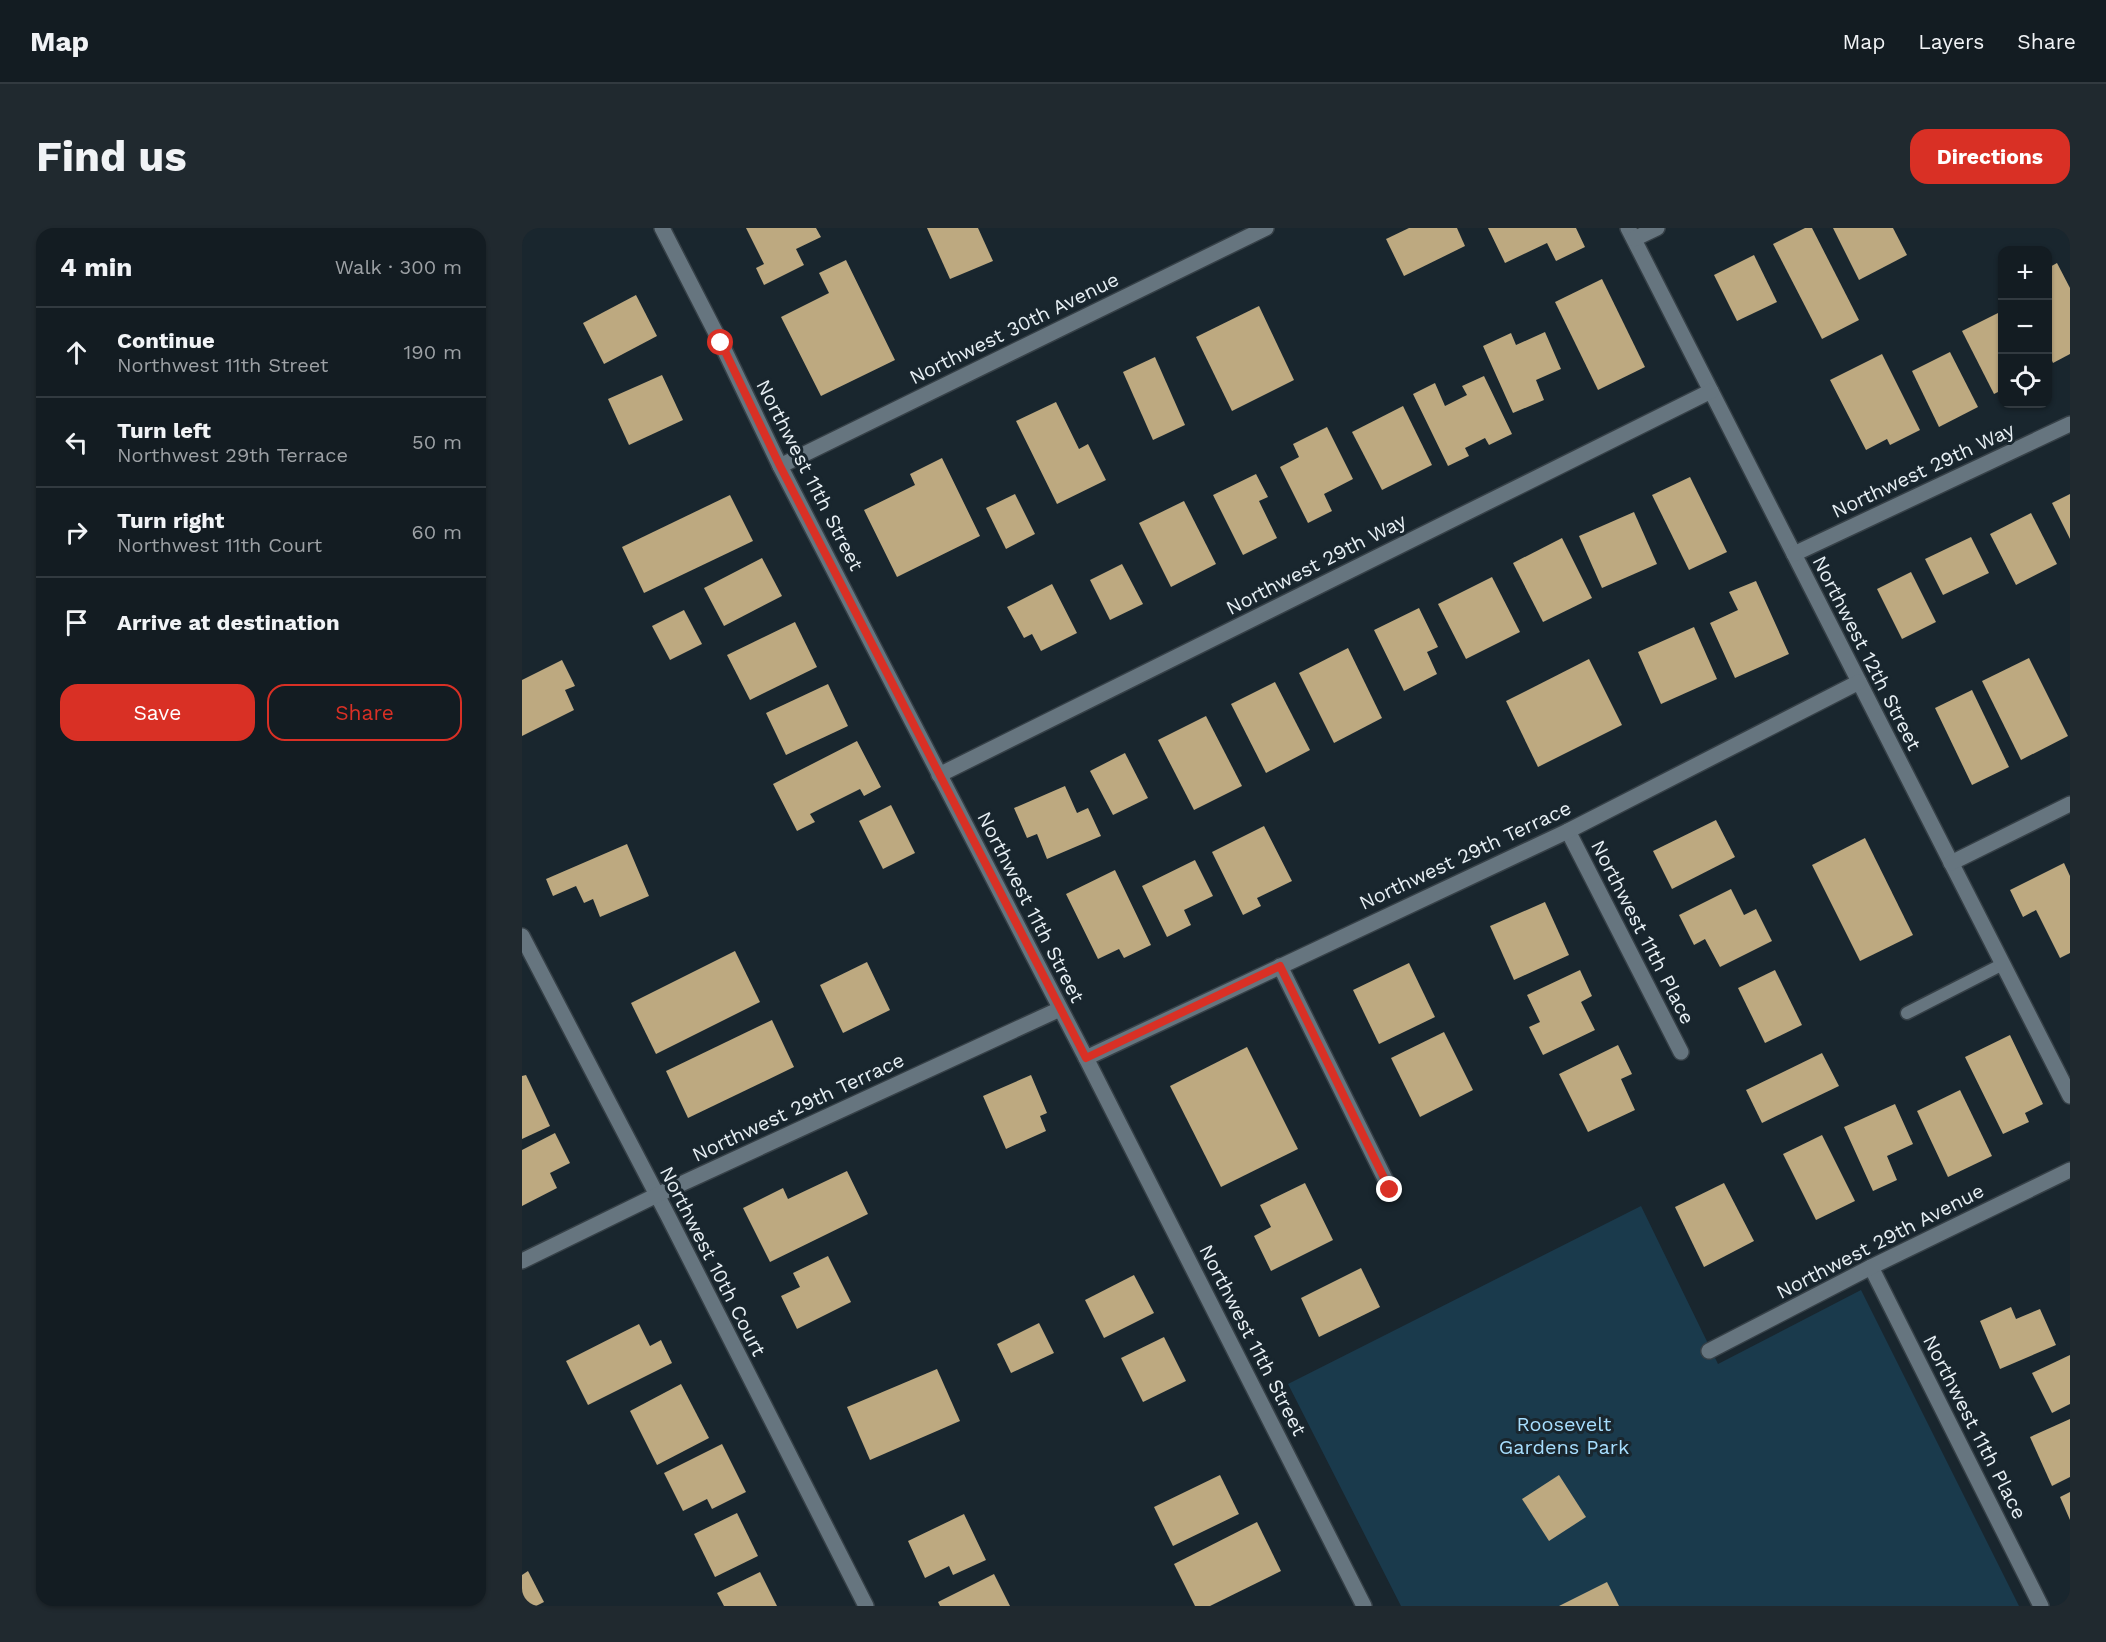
<!DOCTYPE html>
<meta charset="utf-8">
<style>
body{margin:0;font-family:"Work Sans",sans-serif;background:#20292f;color:#f1f3f6}
.controls{position:absolute;right:18px;top:18px;display:grid;overflow:hidden;border-radius:12px;box-shadow:0 2px 4px #0004}
.controls button{width:54px;height:54px;display:grid;place-items:center;padding:0;border:0;border-bottom:2px solid #323a40;background:#131c22;color:#f1f3f6;font:30px sans-serif}
.stop{position:absolute;width:18px;height:18px;margin:-14px;border:4px solid #d93025;border-radius:50%;background:#fff}
.stop.end{background:#d93025;border-color:#fff;box-shadow:0 2px 6px #0008}
.list{margin:0;padding:0;list-style:none}
h2{display:flex;justify-content:space-between;align-items:center;height:78px;margin:0;padding:0 24px;font-size:26px}
h2 small{font-size:20px;font-weight:400;color:#9da1a5}
.list li{display:grid;grid-template-columns:39px 1fr auto;gap:18px;align-items:center;box-sizing:border-box;height:90px;padding:0 24px;border-top:2px solid #323a40}
.list b{display:block;font-size:22px;white-space:nowrap}
.list p{margin:0;font-size:20px;white-space:nowrap;color:#9da1a5}
.list em{font-size:20px;font-style:normal;color:#9da1a5}
.actions{display:flex;gap:12px;padding:18px 24px}
.actions a{flex:1;padding:14px 0;border:2px solid #d93025;border-radius:18px;text-align:center;font-size:21px;color:#d93025}
.actions .main{background:#d93025;color:#fff}
.icon{flex:none;width:33px;height:33px;fill:none;stroke:currentColor;stroke-width:2;stroke-linecap:round;stroke-linejoin:round}
.map{position:relative;flex:none;width:1548px;height:1378px;overflow:hidden;border-radius:18px}
header{display:flex;align-items:center;gap:36px;box-sizing:border-box;height:84px;padding:0 30px;background:#131c22;border-bottom:2px solid #323a40}
header strong{font-size:28px}
nav{display:flex;gap:33px;margin-inline-start:auto;font-size:21px}
.intro{display:flex;align-items:center;justify-content:space-between;box-sizing:border-box;height:144px;padding:0 36px}
h1{margin:0;font-size:42px}
.button{padding:15px 27px;border-radius:18px;background:#d93025;color:#fff;font-size:21px;font-weight:700}
main{display:flex;gap:36px;padding:0 36px}
aside{flex:1;background:#131c22;border-radius:18px;box-shadow:0 2px 4px #0004}
.map>svg:first-child{display:block}
.green{fill:#1a3a4c}
.building{fill:#bda980}
.lines{fill:none;stroke-linecap:round;stroke-linejoin:round}
.lane-casing{stroke:#364047;stroke-width:15}
.street-casing{stroke:#364047;stroke-width:18}
.lane{stroke:#66757f;stroke-width:12}
.street{stroke:#66757f;stroke-width:15}
.route{stroke:#d93025;stroke-width:8}
.labels{text-anchor:middle;dominant-baseline:central;stroke-width:6;stroke-linejoin:round;paint-order:stroke}
.street-label{font-size:20px;fill:#e7eff4;stroke:#19262e}
.park-label{font-size:20px;fill:#a7defe;stroke:#19262e}
</style>
<header>
<strong>Map</strong>
<nav><a>Map</a><a>Layers</a><a>Share</a></nav>
</header>
<div class="intro"><h1>Find us</h1><a class="button">Directions</a></div>
<main>
<aside>
<h2>4 min<small>Walk · 300 m</small></h2>
<ul class="list">
<li><svg class="icon" aria-label="ahead" viewBox="0 0 24 24"><path d="M12 20V5M6 11l6-6 6 6"/></svg><div><b>Continue</b><p>Northwest 11th Street</p></div><em>190 m</em></li>
<li><svg class="icon" aria-label="left" viewBox="0 0 24 24"><path d="M17 20v-9H6M10 6l-5 5 5 5"/></svg><div><b>Turn left</b><p>Northwest 29th Terrace</p></div><em>50 m</em></li>
<li><svg class="icon" aria-label="right" viewBox="0 0 24 24"><path d="M7 20v-9h11M14 6l5 5-5 5"/></svg><div><b>Turn right</b><p>Northwest 11th Court</p></div><em>60 m</em></li>
<li><svg class="icon" aria-label="arrive" viewBox="0 0 24 24"><path d="M6 21V4h12l-3 4 3 4H6"/></svg><div><b>Arrive at destination</b></div></li>
</ul>
<div class="actions"><a class="main">Save</a><a>Share</a></div>
</aside>
<div class="map">
<svg width="1548" height="1378" viewBox="0 0 1548 1378">
<rect width="100%" height="100%" fill="#19262e"/>
<polygon class="green" points="1119,978 1196,1136 1339,1062 1497,1378 879,1378 766,1156"/>
<g class="building">
<polygon points="224,0 294,0 299,9 274,21 282,37 242,57 234,40 242,36"/>
<polygon points="405,0 456,0 471,33 428,51"/>
<polygon points="887,0 935,0 943,18 882,48 864,11"/>
<polygon points="966,0 1054,0 1063,19 1034,33 1025,15 983,35"/>
<polygon points="1283,0 1290,0 1337,92 1300,111 1251,16"/>
<polygon points="1311,0 1371,0 1385,27 1337,52"/>
<polygon points="1232,27 1255,74 1215,93 1192,47"/>
<polygon points="324,32 373,132 299,168 259,89 307,65 297,45"/>
<polygon points="1535,35 1548,60 1548,126 1531,135 1526,124 1526,40"/>
<polygon points="1080,51 1123,139 1076,162 1033,74"/>
<polygon points="114,67 135,108 82,136 61,95"/>
<polygon points="737,78 772,152 710,183 674,109"/>
<polygon points="1480,83 1480,162 1472,166 1440,103"/>
<polygon points="1023,104 1039,141 1014,152 1022,172 991,185 961,118 989,105 994,117"/>
<polygon points="1428,124 1456,179 1417,199 1390,143"/>
<polygon points="1360,126 1398,202 1368,217 1365,211 1344,222 1308,152"/>
<polygon points="633,129 663,197 631,212 601,144"/>
<polygon points="140,147 161,192 107,217 86,171"/>
<polygon points="962,148 990,206 967,217 963,210 943,220 947,228 926,238 891,166 913,155 923,178 945,167 940,158"/>
<polygon points="534,174 557,221 566,216 584,252 535,276 494,193"/>
<polygon points="881,178 910,237 860,262 830,204"/>
<polygon points="805,199 831,251 802,266 810,283 786,295 758,239 777,229 771,216"/>
<polygon points="420,230 458,308 375,349 342,282 393,257 388,246"/>
<polygon points="734,246 746,269 737,273 755,310 721,327 691,267"/>
<polygon points="1168,249 1205,324 1167,342 1130,267"/>
<polygon points="493,266 513,306 484,321 464,280"/>
<polygon points="1548,266 1548,311 1530,275"/>
<polygon points="208,267 231,313 122,365 100,319"/>
<polygon points="662,273 694,336 649,359 617,295"/>
<polygon points="1112,284 1135,336 1080,360 1057,308"/>
<polygon points="1509,285 1535,336 1494,357 1468,306"/>
<polygon points="1449,309 1467,345 1421,367 1403,331"/>
<polygon points="1040,310 1070,370 1021,394 991,335"/>
<polygon points="240,330 260,368 202,398 182,360"/>
<polygon points="600,336 621,376 588,392 568,352"/>
<polygon points="1389,344 1414,394 1380,411 1355,361"/>
<polygon points="970,349 998,404 944,431 916,376"/>
<polygon points="1234,353 1267,426 1213,450 1188,395 1216,382 1207,364"/>
<polygon points="530,356 555,405 519,423 510,406 502,410 485,379"/>
<polygon points="897,380 916,419 905,424 915,446 882,463 852,402"/>
<polygon points="162,382 180,416 148,432 130,398"/>
<polygon points="273,394 295,439 228,472 205,427"/>
<polygon points="1172,399 1195,451 1139,476 1116,424"/>
<polygon points="826,420 860,490 812,515 777,445"/>
<polygon points="1507,430 1546,508 1499,532 1460,453"/>
<polygon points="1067,431 1100,497 1016,539 984,473"/>
<polygon points="40,432 53,458 43,462 52,482 0,508 0,452"/>
<polygon points="753,454 788,522 744,545 709,476"/>
<polygon points="306,456 326,498 264,527 244,485"/>
<polygon points="1450,462 1487,539 1450,557 1413,480"/>
<polygon points="684,488 720,558 672,582 636,512"/>
<polygon points="335,513 359,559 342,568 338,561 288,586 293,594 275,603 251,556"/>
<polygon points="603,525 626,570 591,587 568,543"/>
<polygon points="543,558 555,585 566,580 579,608 525,631 515,606 505,610 492,580"/>
<polygon points="369,577 393,625 361,641 337,593"/>
<polygon points="1194,592 1213,629 1150,661 1131,623"/>
<polygon points="742,598 770,653 735,670 739,678 721,687 690,624"/>
<polygon points="1343,610 1391,707 1338,733 1290,637"/>
<polygon points="105,616 127,668 78,689 71,671 62,675 54,658 31,668 24,651"/>
<polygon points="673,632 691,668 662,682 669,697 645,709 620,658"/>
<polygon points="1542,635 1548,648 1548,725 1538,730 1514,682 1501,689 1488,662"/>
<polygon points="593,642 629,717 602,730 597,721 576,731 544,666"/>
<polygon points="1209,661 1222,687 1234,681 1250,713 1198,739 1183,711 1172,717 1157,687"/>
<polygon points="1023,674 1047,727 992,752 968,698"/>
<polygon points="213,723 238,774 134,826 109,775"/>
<polygon points="345,734 368,782 321,805 298,757"/>
<polygon points="887,735 913,789 857,816 831,762"/>
<polygon points="1058,742 1070,768 1059,774 1073,802 1021,827 1007,799 1018,794 1005,767"/>
<polygon points="1253,742 1280,797 1243,815 1216,760"/>
<polygon points="250,792 272,839 166,890 144,843"/>
<polygon points="922,804 951,862 898,889 869,830"/>
<polygon points="1488,807 1521,876 1503,885 1507,894 1481,906 1443,829"/>
<polygon points="1096,817 1110,846 1099,851 1113,882 1066,904 1037,846"/>
<polygon points="725,819 776,921 699,959 648,858"/>
<polygon points="1300,825 1317,858 1240,895 1224,862"/>
<polygon points="4,847 28,898 0,911 0,848"/>
<polygon points="509,847 525,885 518,888 524,903 484,921 461,868"/>
<polygon points="1438,862 1470,928 1426,949 1395,883"/>
<polygon points="1373,876 1391,916 1365,928 1375,952 1351,963 1322,899"/>
<polygon points="33,905 48,935 28,945 35,960 0,978 0,922"/>
<polygon points="1300,907 1333,973 1294,992 1261,926"/>
<polygon points="325,943 346,986 248,1034 221,980 261,960 266,971"/>
<polygon points="783,955 811,1012 749,1043 732,1008 749,999 738,977"/>
<polygon points="1202,955 1232,1013 1182,1039 1153,979"/>
<polygon points="306,1028 329,1074 275,1101 259,1068 278,1059 271,1045"/>
<polygon points="839,1040 858,1079 797,1109 779,1070"/>
<polygon points="612,1047 632,1085 582,1110 563,1072"/>
<polygon points="1489,1079 1494,1091 1518,1081 1534,1117 1478,1141 1458,1093"/>
<polygon points="517,1095 532,1125 489,1145 475,1116"/>
<polygon points="117,1096 128,1118 139,1112 150,1135 66,1177 44,1133"/>
<polygon points="642,1109 664,1153 621,1174 599,1130"/>
<polygon points="1548,1127 1548,1176 1530,1185 1510,1145"/>
<polygon points="415,1141 438,1193 348,1232 325,1179"/>
<polygon points="159,1156 187,1210 135,1237 108,1183"/>
<polygon points="1548,1191 1548,1249 1530,1258 1508,1209"/>
<polygon points="200,1216 224,1264 190,1281 185,1271 161,1283 142,1245"/>
<polygon points="698,1247 717,1286 651,1318 632,1279"/>
<polygon points="1037,1247 1064,1289 1027,1313 1000,1271"/>
<polygon points="1548,1264 1548,1292 1538,1269"/>
<polygon points="215,1285 236,1328 193,1349 172,1306"/>
<polygon points="442,1286 464,1332 431,1347 427,1338 403,1350 386,1313"/>
<polygon points="735,1294 759,1343 688,1378 673,1378 652,1336"/>
<polygon points="6,1343 22,1374 14,1378 0,1378 0,1347"/>
<polygon points="238,1344 255,1378 202,1378 195,1365"/>
<polygon points="472,1346 488,1378 418,1378 416,1374"/>
<polygon points="1085,1354 1097,1378 1037,1378"/>
</g>
<g class="lines">
<g class="lane-casing">
<polyline id="lane" points="1385,785 1481,736"/>
</g>
<g class="street-casing">
<g id="street">
<polyline points="140,0 199,115 258,238 564,830 842,1378"/>
<polyline points="1106,0 1548,868"/>
<polyline points="1112,11 1135,0"/>
<polyline points="258,238 744,0"/>
<polyline points="1272,326 1548,196"/>
<polyline points="417,547 1189,163"/>
<polyline points="1046,603 1159,824"/>
<polyline points="1429,635 1548,576"/>
<polyline points="0,708 146,988 344,1378"/>
<polyline points="758,738 868,961"/>
<polyline points="564,830 1046,603 1337,454"/>
<polyline points="0,1033 135,967 538,781"/>
<polyline points="1349,1039 1519,1378"/>
<polyline points="1187,1123 1349,1039 1548,942"/>
</g>
</g>
<use href="#lane" class="lane"/>
<use href="#street" class="street"/>
</g>
<g class="lines">
<polyline class="route" points="199,115 258,238 564,830 758,738 868,962"/>
</g>
<g class="labels">
<g class="street-label">
<text transform="translate(492 100) rotate(-26)">Northwest 30th Avenue</text>
<text transform="translate(1401 242) rotate(-25)">Northwest 29th Way</text>
<text transform="translate(288 247) rotate(63)">Northwest 11th Street</text>
<text transform="translate(794 336) rotate(-27)">Northwest 29th Way</text>
<text transform="translate(1345 425) rotate(63)">Northwest 12th Street</text>
<text transform="translate(943 627) rotate(-25)">Northwest 29th Terrace</text>
<text transform="translate(509 679) rotate(63)">Northwest 11th Street</text>
<text transform="translate(1121 704) rotate(63)">Northwest 11th Place</text>
<text transform="translate(276 879) rotate(-25)">Northwest 29th Terrace</text>
<text transform="translate(1358 1013) rotate(-27)">Northwest 29th Avenue</text>
<text transform="translate(191 1033) rotate(63)">Northwest 10th Court</text>
<text transform="translate(731 1112) rotate(63)">Northwest 11th Street</text>
<text transform="translate(1453 1199) rotate(63)">Northwest 11th Place</text>
</g>
<g class="park-label">
<text x="1042" y="1196">Roosevelt<tspan x="1042" dy="23">Gardens Park</tspan></text>
</g>
</g>
</svg>
<div class="controls">
<button>+</button>
<button>−</button>
<button><svg class="icon" aria-label="locate" viewBox="0 0 24 24"><circle cx="12" cy="12" r="6"/><path d="M12 2v4M12 18v4M2 12h4M18 12h4"/></svg></button>
</div>
<div class="stop" style="left:199px;top:115px"></div>
<div class="stop end" style="left:868px;top:962px"></div>
</div>
</main>
